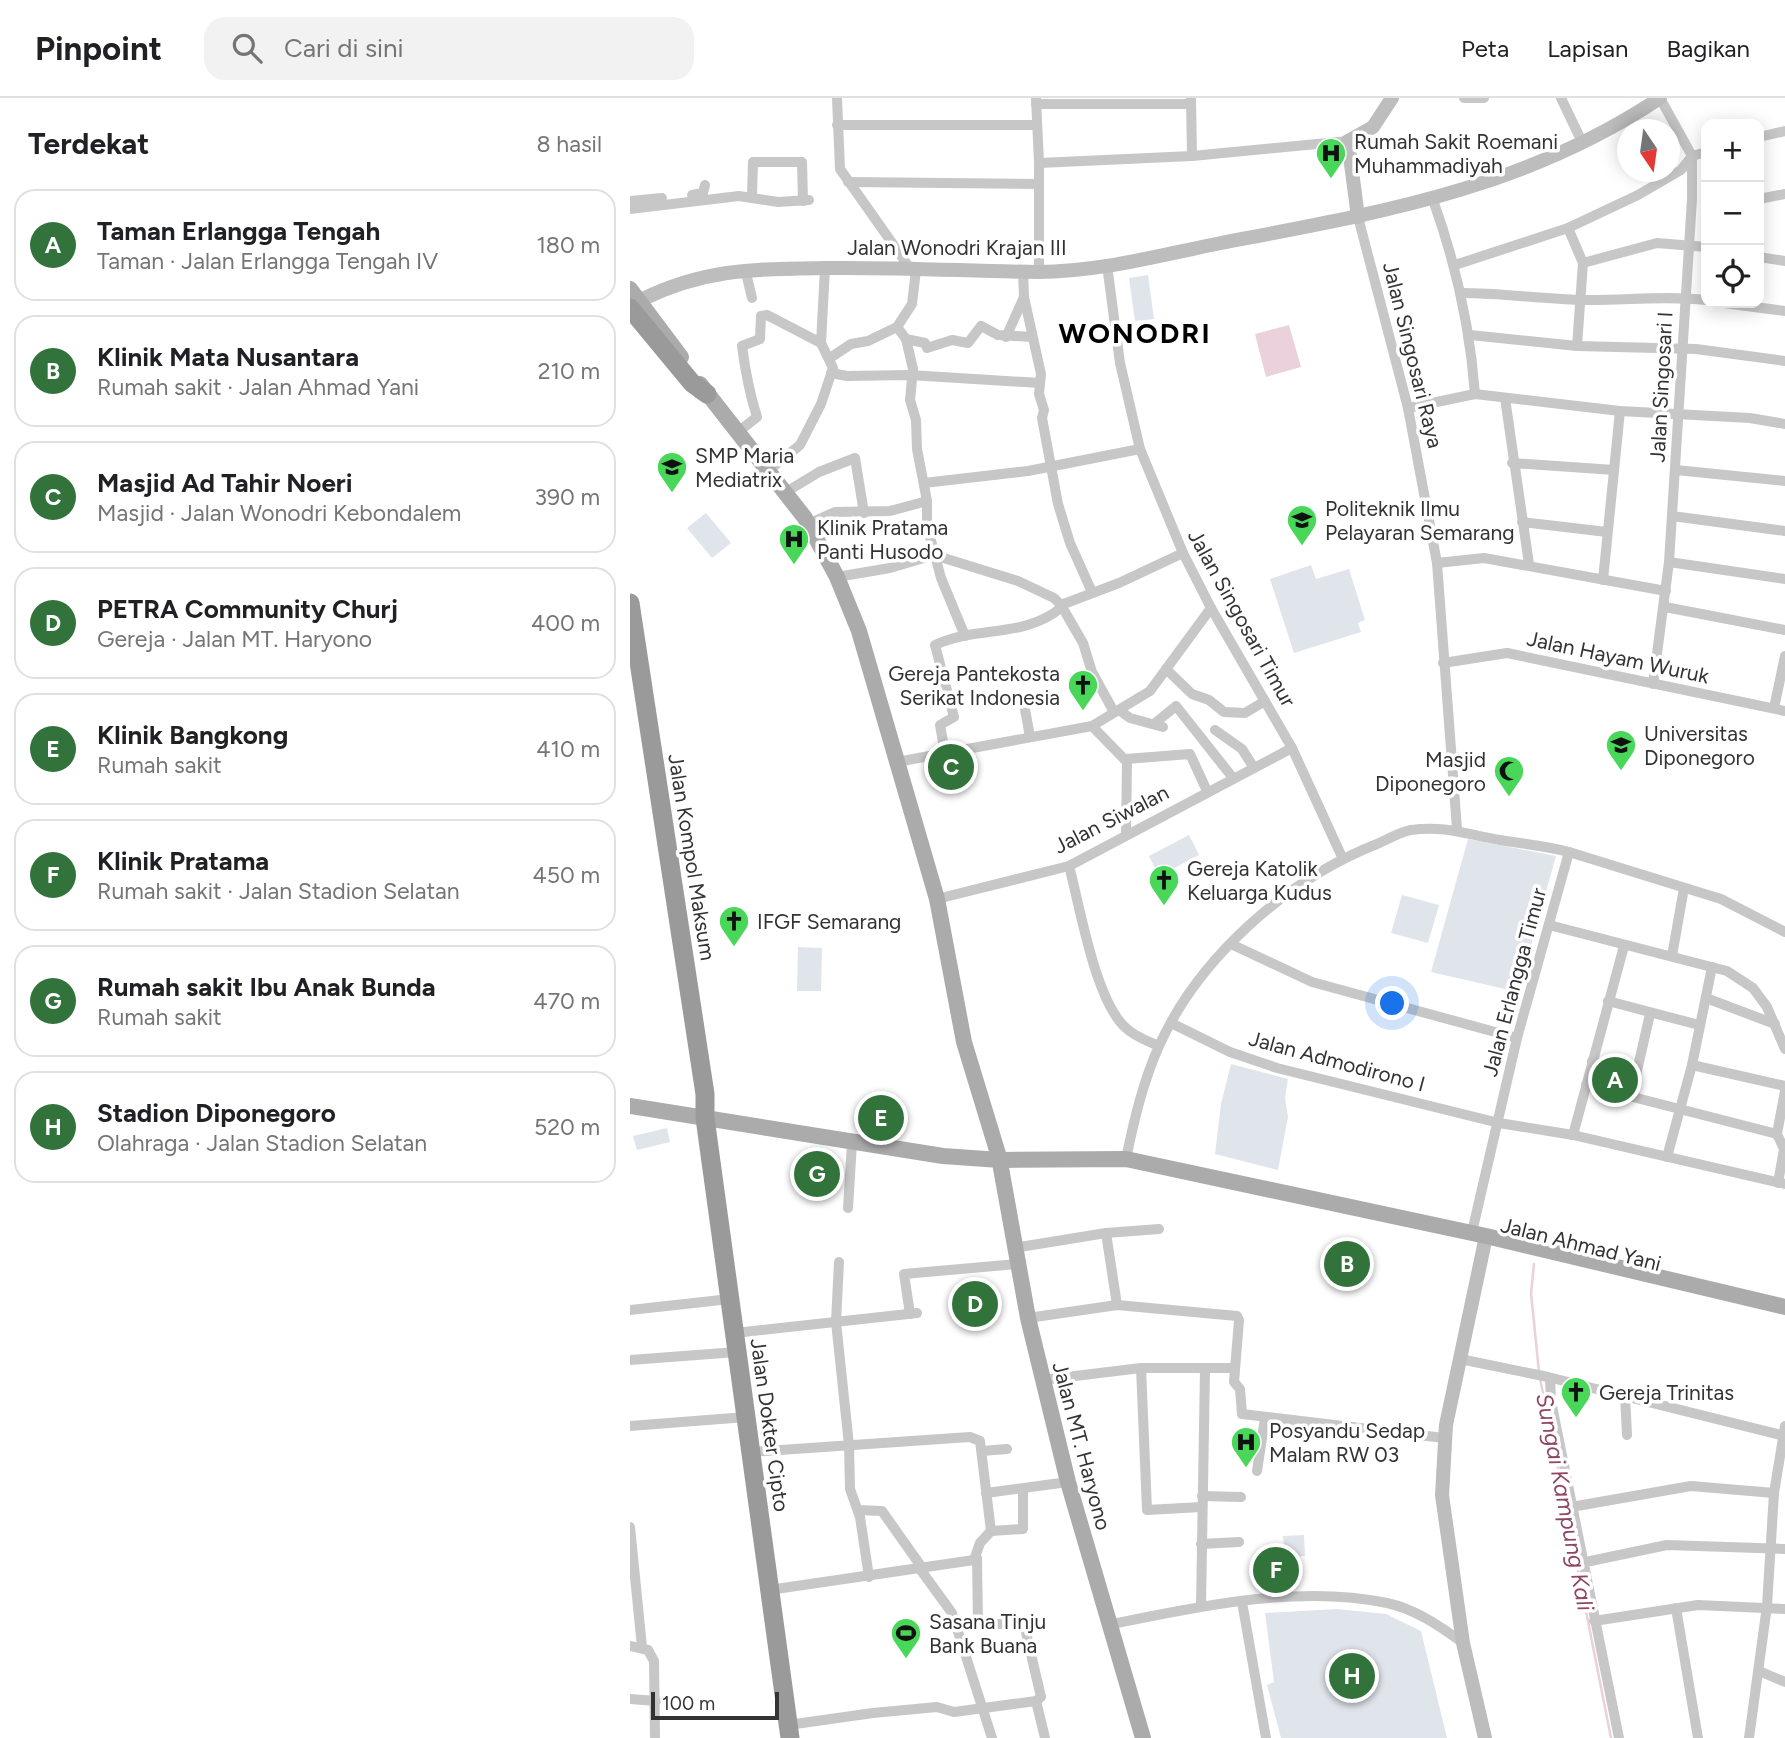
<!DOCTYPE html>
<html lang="id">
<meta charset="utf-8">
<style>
body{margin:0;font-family:Figtree,sans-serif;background:#f2f2f2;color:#202124}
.controls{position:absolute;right:21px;top:21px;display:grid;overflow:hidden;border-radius:14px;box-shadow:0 4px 18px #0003}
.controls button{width:63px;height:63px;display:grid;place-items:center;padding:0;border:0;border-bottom:2px solid #e0e0e0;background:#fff;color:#202124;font:35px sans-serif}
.compass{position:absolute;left:987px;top:21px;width:63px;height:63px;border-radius:50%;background:#fff;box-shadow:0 4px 18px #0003;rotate:167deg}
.scale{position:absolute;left:21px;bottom:18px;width:128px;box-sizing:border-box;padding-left:7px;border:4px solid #333;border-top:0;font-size:19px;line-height:24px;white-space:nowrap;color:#333;-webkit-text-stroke:5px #fff;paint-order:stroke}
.you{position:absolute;left:763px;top:906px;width:24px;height:24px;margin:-18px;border:5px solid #fff;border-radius:50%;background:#1a73e8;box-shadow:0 0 0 10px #1a73e833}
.badge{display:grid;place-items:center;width:46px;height:46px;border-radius:50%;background:#32733b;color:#fff;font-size:23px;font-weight:700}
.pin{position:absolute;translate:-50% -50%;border:4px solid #fff;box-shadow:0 2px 7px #0006}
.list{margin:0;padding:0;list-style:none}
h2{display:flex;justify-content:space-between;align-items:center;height:91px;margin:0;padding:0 28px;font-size:30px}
h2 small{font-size:23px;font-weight:400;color:#757577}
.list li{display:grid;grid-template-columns:46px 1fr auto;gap:21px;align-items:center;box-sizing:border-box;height:112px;margin:0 14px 14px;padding:0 14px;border:2px solid #e0e0e0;border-radius:21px}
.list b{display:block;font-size:26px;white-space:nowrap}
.list p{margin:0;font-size:23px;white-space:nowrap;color:#757577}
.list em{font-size:23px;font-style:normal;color:#757577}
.icon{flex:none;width:38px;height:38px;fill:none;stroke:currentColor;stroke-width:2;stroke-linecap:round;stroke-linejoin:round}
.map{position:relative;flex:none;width:1155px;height:1640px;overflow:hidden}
header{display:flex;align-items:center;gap:42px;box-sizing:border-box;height:98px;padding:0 35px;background:#fff;border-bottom:2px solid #e0e0e0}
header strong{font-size:33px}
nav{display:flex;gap:38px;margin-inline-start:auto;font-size:24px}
.search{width:490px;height:63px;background:#f2f2f2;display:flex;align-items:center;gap:18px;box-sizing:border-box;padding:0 24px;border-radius:21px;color:#757577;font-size:26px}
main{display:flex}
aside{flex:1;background:#fff}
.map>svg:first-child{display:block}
.green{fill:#e0e4eb}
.water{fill:#ebd1dc}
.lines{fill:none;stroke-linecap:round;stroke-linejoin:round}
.stream{stroke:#ebd1dc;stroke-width:2.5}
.street{stroke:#c7c7c7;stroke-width:10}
.secondary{stroke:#bdbdbd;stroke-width:14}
.primary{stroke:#ababab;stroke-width:16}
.highway{stroke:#9a9a9a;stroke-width:19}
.labels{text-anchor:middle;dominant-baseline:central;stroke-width:7;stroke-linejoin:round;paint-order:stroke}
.poi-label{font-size:21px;fill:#333;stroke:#fff;text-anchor:start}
.street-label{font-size:21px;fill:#333;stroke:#fff}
.water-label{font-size:23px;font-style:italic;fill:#8f4665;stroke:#fff}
.district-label{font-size:28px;font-weight:bold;letter-spacing:2px;fill:#000;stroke:#fff}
</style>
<header>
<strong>Pinpoint</strong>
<div class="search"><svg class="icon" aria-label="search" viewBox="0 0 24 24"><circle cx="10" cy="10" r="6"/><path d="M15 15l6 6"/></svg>Cari di sini</div>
<nav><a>Peta</a><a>Lapisan</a><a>Bagikan</a></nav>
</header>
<main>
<aside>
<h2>Terdekat<small>8 hasil</small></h2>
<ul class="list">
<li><span class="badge">A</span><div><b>Taman Erlangga Tengah</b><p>Taman · Jalan Erlangga Tengah IV</p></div><em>180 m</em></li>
<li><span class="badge">B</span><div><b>Klinik Mata Nusantara</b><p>Rumah sakit · Jalan Ahmad Yani</p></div><em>210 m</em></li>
<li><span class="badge">C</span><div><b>Masjid Ad Tahir Noeri</b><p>Masjid · Jalan Wonodri Kebondalem</p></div><em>390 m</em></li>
<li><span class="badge">D</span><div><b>PETRA Community Churj</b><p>Gereja · Jalan MT. Haryono</p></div><em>400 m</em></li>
<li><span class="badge">E</span><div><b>Klinik Bangkong</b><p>Rumah sakit</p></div><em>410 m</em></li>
<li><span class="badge">F</span><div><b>Klinik Pratama</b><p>Rumah sakit · Jalan Stadion Selatan</p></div><em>450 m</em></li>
<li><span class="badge">G</span><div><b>Rumah sakit Ibu Anak Bunda</b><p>Rumah sakit</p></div><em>470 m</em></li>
<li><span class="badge">H</span><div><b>Stadion Diponegoro</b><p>Olahraga · Jalan Stadion Selatan</p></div><em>520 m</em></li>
</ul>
</aside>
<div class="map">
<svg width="1155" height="1640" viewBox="0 0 1155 1640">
<rect width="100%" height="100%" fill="#fff"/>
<g class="green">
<polygon points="518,177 524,221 505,223 499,180"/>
<polygon points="76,415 101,445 82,460 57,430"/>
<polygon points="681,467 686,481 719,471 735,522 728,525 731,534 664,555 640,481"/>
<polygon points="559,737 569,757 529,778 519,758"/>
<polygon points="838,741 926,758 888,894 801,874"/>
<polygon points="772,797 809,807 798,845 761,835"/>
<polygon points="168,849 192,850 191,893 167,893"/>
<polygon points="601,966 658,981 655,1000 658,1019 648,1072 585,1056 591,1006"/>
<polygon points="969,970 1004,976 1000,994 966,987"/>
<polygon points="37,1030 40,1044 7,1052 3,1038"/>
<polygon points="674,1437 675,1458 655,1459 653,1438"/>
<polygon points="707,1511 756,1516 791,1533 817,1640 651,1640 637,1587 644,1584 635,1515"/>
</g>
<polygon class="water" points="659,227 671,269 636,279 625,236"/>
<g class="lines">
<g class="stream">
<polyline points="904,1166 901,1195 909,1274"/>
<polyline points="910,1280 981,1640"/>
</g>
<g class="street">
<polyline points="207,0 210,71 279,169"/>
<polyline points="406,0 409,65 409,174"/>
<polyline points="834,0 854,0"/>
<polyline points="931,0 953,46"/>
<polyline points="406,6 561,6"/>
<polyline points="207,27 406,27"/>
<polyline points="1129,39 1155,33"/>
<polyline points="562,58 718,43"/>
<polyline points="409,65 562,58 561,0"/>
<polyline points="218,84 408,86"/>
<polyline points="62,97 73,95 75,87"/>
<polyline points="122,98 123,64 172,64 173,103"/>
<polyline points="1129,101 1155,96"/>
<path d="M803 102C826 166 840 228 845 296"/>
<polyline points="0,103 32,100"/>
<polyline points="0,111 109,98 148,104 179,102"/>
<polyline points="728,119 778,310 807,465 827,731"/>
<polyline points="938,130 953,165 947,248"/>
<polyline points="1129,159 1155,163"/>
<polyline points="953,165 1027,145 1076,149"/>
<polyline points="477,167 490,265 510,351 553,455 581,510 662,650 712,759"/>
<polyline points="825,167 938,130 1008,97 1051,72 1062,58 1076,54"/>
<polyline points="115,171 122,200"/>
<polyline points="393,173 394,199 411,276 409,296 414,312 412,320 428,406 440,445 462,494"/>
<path d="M831 195C872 195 911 201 951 202 993 203 1034 197 1076 202"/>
<polyline points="1094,205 1155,213"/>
<polyline points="267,229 276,241 295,245 297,250 322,242 338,245 351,228 368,237 402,239"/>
<polyline points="840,237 947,248 1066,251 1155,263"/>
<polyline points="376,239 394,199"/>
<polyline points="276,241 283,271 280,302 286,322 287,351 297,403 297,427 311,480 335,538"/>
<polyline points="191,245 195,170"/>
<polyline points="200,260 221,246 238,243 267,229 282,206 286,172"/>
<polyline points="201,275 217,278 280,277 410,285"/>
<polyline points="875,300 899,466"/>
<polyline points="778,310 845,296 990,313 1120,320 1155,326"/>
<path d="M108 334 127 319C120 297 115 271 112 248L130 241 131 218 137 217 191 245 203 270 191 306 170 347 139 372"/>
<polyline points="882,365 984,372"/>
<polyline points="1046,372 1155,383"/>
<polyline points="294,385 398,373 510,351"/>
<polyline points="156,394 189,374 225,360 234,415"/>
<polyline points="1042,418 1155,433"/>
<polyline points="892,424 977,434"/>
<polyline points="178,426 205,414 260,413 297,403"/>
<polyline points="1039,464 1155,481"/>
<polyline points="807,465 854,460 1036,493"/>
<polyline points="207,479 260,470 304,457 388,483 424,500 431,507 489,485 553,455"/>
<polyline points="973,482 990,313"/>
<polyline points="431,507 453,545 462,574 484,614"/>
<polyline points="1035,509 1155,532"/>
<polyline points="813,565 877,555 1155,613"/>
<polyline points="536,571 562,596 579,602 594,614 615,615 635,603"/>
<polyline points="1023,586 1039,464 1062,101 1062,58 1030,0"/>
<polyline points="1144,610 1155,558"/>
<polyline points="395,611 400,639"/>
<polyline points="489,612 500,620 533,629"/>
<polyline points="524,626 546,608 603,680"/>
<polyline points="462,628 497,664 496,735"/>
<polyline points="585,632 612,651 624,670"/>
<path d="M315 655 310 627 324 619 305 547C348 527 394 541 432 509"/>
<polyline points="496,661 560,656 577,693"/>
<polyline points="267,664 462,628 520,593 581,510"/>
<polyline points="939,754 1091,801 1155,834"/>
<path d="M439 768C450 808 465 903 496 930 505 939 518 943 529 948"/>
<polyline points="307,801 439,768 662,650"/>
<polyline points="919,827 1097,873 1123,890 1137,909 1155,951"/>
<polyline points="601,846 682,884 887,940"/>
<polyline points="1042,858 1054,790"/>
<polyline points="1076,900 1145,926"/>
<polyline points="978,903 1069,927"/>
<polyline points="541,925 600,954 647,970 869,1025 943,1037 1155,1086"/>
<polyline points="962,963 1006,977"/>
<polyline points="1062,967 1155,988"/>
<polyline points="956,987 1147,1036"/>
<polyline points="1001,999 1020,916"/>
<polyline points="943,1037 994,848"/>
<polyline points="1037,1059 1062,967 1082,869"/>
<path d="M496 1061C504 1022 513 984 529 948 569 859 658 781 747 746 758 741 770 734 781 732 816 727 838 737 870 742 894 746 916 748 939 754L887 940 842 1134"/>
<polyline points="1148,1085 1154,1051 1147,1036 1155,993"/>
<polyline points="218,1110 222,1045"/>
<polyline points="476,1135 487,1207"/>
<polyline points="384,1150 476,1135 529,1131"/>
<polyline points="209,1164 206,1224 219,1347 220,1391 230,1419 239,1479"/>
<polyline points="0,1212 100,1201"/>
<polyline points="280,1216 274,1176 387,1166"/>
<polyline points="398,1220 487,1207 607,1218 609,1222 604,1284 610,1291 612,1316 814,1340"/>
<polyline points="105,1235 287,1215"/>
<polyline points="830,1261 918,1279 1155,1338"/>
<polyline points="0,1262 107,1254"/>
<polyline points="511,1270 517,1412 571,1409"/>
<polyline points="920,1280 921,1303 989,1640"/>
<polyline points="412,1282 511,1270 605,1270"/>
<polyline points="995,1298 997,1337"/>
<polyline points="0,1328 116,1319"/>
<polyline points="352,1353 377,1351"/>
<polyline points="121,1354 340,1339 350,1343 361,1433 350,1445 344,1462 139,1492"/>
<polyline points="627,1373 635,1320"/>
<polyline points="356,1395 438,1384"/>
<polyline points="572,1398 611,1399"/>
<polyline points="941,1409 1061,1388 1144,1395"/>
<polyline points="228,1412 252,1413 293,1471"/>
<polyline points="0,1429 12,1549"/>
<polyline points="361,1433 393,1431 393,1391"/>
<polyline points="571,1446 609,1444"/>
<polyline points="347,1460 348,1526"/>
<polyline points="951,1465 1037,1447 1155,1451"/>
<polyline points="290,1471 322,1515 362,1640"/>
<polyline points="612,1504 636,1640"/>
<polyline points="571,1508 575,1271"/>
<polyline points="1046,1510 1068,1640"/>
<polyline points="964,1523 1068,1507 1155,1511"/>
<polyline points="326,1526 394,1526 411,1599 406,1603"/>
<path d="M478 1527C566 1509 668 1486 757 1505 785 1511 810 1528 833 1545"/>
<polyline points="0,1548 18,1552 24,1563 25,1640"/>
<polyline points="1129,1573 1155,1584"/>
<polyline points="0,1601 26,1603"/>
<polyline points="158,1627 243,1615 307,1609 324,1614 406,1603 415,1640"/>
<polyline points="1119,1640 1137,1508 1144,1395 1155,1328"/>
</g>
<g class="secondary">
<polyline points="728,119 718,43 743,29 762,0"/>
<path d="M11 202C75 170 127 171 196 170 267 169 337 173 408 174 469 174 531 157 591 145 748 115 894 91 1030 0"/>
<polyline points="855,1640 833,1545 812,1397 816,1327 855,1143"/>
</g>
<g class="primary">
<polyline points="0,191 51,259"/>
<polyline points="70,286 175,420 207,479 229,533 307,801 334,944 369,1059 398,1220 438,1384 513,1640"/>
<polyline points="0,1008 313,1058 370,1062 496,1061 856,1138 1155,1209"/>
</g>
<g class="highway">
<polyline points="0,210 62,285 77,296"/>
<polyline points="0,505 75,996 75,1020 160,1640"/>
</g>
</g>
<defs>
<g id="hospital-pin" transform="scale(1.575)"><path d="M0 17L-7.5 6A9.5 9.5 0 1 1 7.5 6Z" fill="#48d758" stroke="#fff"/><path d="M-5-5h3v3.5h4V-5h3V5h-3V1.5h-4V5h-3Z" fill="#111"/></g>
<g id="school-pin" transform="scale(1.575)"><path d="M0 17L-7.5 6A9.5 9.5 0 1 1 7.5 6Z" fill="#48d758" stroke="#fff"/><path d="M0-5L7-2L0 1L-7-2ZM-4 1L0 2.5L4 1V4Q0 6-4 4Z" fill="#111"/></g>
<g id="university-pin" transform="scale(1.575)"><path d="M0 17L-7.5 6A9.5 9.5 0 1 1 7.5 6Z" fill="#48d758" stroke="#fff"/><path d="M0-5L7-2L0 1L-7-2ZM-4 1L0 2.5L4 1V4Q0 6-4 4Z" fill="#111"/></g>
<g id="church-pin" transform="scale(1.575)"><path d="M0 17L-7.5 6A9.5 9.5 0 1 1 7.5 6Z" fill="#48d758" stroke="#fff"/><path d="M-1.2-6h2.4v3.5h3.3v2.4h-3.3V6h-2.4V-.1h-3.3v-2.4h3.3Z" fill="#111"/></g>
<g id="mosque-pin" transform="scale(1.575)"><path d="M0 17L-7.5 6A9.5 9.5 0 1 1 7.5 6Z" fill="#48d758" stroke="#fff"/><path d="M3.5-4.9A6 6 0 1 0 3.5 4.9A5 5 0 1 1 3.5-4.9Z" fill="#111"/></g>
<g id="stadium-pin" transform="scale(1.575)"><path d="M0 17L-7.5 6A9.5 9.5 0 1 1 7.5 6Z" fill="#48d758" stroke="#fff"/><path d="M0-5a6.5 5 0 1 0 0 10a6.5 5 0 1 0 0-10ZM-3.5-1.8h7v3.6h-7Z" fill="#111"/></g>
</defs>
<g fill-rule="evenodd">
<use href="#hospital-pin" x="701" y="55"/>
<use href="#school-pin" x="42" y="369"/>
<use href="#university-pin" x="672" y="422"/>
<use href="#hospital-pin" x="164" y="441"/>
<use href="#church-pin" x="453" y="587"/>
<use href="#university-pin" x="991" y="647"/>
<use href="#mosque-pin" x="879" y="673"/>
<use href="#church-pin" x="534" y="782"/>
<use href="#church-pin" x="104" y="823"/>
<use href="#church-pin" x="946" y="1294"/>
<use href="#hospital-pin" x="616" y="1344"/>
<use href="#stadium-pin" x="276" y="1535"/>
</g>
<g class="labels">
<g class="poi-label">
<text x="724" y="43">Rumah Sakit Roemani<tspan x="724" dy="24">Muhammadiyah</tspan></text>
<text x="65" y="357">SMP Maria<tspan x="65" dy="24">Mediatrix</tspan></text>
<text x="695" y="410">Politeknik Ilmu<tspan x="695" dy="24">Pelayaran Semarang</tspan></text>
<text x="187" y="429">Klinik Pratama<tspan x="187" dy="24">Panti Husodo</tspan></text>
<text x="430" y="575" text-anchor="end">Gereja Pantekosta<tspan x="430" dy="24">Serikat Indonesia</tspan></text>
<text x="1014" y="635">Universitas<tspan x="1014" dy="24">Diponegoro</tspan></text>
<text x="856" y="661" text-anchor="end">Masjid<tspan x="856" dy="24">Diponegoro</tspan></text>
<text x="557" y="770">Gereja Katolik<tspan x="557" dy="24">Keluarga Kudus</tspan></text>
<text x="127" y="823">IFGF Semarang</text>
<text x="969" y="1294">Gereja Trinitas</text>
<text x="639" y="1332">Posyandu Sedap<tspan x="639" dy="24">Malam RW 03</tspan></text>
<text x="299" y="1523">Sasana Tinju<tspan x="299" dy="24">Bank Buana</tspan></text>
</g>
<g class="street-label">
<text x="327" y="149">Jalan Wonodri Krajan III</text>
<text transform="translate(783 257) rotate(76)">Jalan Singosari Raya</text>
<text transform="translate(1031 289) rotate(-87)">Jalan Singosari I</text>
<text transform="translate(612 520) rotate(61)">Jalan Singosari Timur</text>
<text transform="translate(988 559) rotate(12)">Jalan Hayam Wuruk</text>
<text transform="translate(481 721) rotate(-27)">Jalan Siwalan</text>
<text transform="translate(62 759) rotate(81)">Jalan Kompol Maksum</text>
<text transform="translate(884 884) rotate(-75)">Jalan Erlangga Timur</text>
<text transform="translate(707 963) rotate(15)">Jalan Admodirono I</text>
<text transform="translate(951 1146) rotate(14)">Jalan Ahmad Yani</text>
<text transform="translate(140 1327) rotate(82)">Jalan Dokter Cipto</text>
<text transform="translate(452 1348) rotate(75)">Jalan MT. Haryono</text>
</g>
<g class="water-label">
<text transform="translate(935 1404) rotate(79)">Sungai Kampung Kali</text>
</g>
<g class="district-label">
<text x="505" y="235">WONODRI</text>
</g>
</g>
</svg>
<div class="controls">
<button>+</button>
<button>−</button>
<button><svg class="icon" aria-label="locate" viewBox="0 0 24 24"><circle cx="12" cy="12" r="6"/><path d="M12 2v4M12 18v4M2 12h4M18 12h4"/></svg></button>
</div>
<svg class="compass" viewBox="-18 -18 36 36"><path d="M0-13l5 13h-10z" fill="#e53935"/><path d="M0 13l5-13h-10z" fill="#757577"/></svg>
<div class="scale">100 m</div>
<div class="you"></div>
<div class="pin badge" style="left:985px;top:982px">A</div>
<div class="pin badge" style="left:717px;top:1166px">B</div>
<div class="pin badge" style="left:321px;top:669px">C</div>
<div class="pin badge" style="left:345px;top:1206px">D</div>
<div class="pin badge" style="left:251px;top:1020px">E</div>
<div class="pin badge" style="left:646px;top:1472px">F</div>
<div class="pin badge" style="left:187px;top:1076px">G</div>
<div class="pin badge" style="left:722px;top:1578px">H</div>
</div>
</main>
